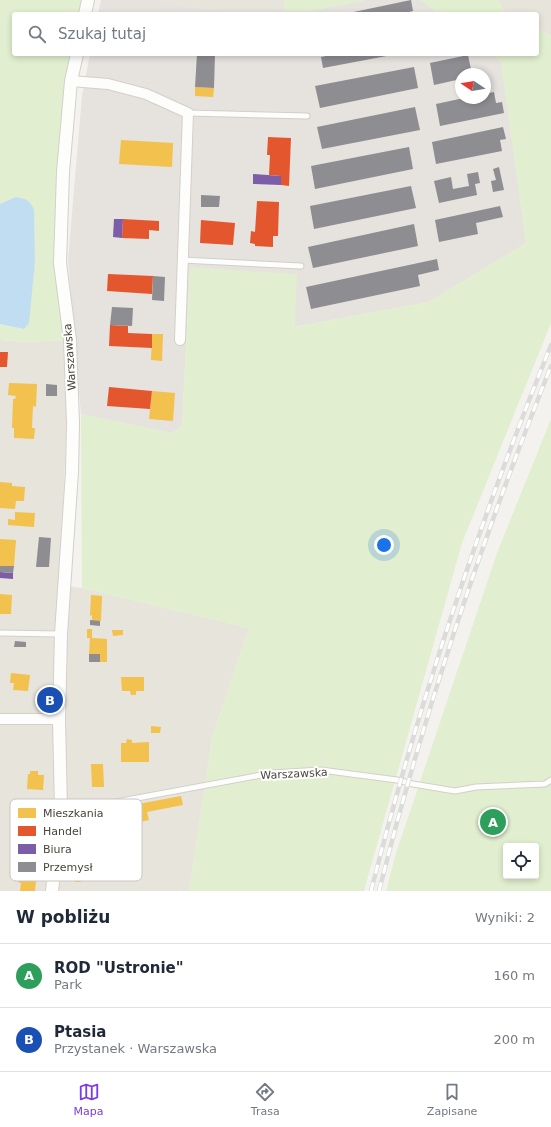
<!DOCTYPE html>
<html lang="pl">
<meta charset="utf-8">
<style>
body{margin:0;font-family:"DejaVu Sans",sans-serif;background:#f2f2f3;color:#1f2937}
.controls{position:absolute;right:12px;bottom:12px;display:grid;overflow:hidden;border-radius:4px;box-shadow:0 2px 6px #0003}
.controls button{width:36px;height:36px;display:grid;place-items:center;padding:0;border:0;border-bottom:1px solid #e0e1e3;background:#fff;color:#1f2937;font:20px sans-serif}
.compass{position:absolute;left:455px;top:68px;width:36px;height:36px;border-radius:50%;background:#fff;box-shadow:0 2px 6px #0003;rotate:282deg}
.you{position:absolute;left:384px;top:545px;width:14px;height:14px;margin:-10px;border:3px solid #fff;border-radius:50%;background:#1a73e8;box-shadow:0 0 0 6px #1a73e833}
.badge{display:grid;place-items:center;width:26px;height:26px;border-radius:50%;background:#7c3aed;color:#fff;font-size:13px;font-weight:700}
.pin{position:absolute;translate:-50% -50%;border:2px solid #fff;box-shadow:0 1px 4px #0006}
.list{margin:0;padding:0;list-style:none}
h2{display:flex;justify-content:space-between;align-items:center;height:52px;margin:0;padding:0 16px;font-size:17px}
h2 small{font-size:13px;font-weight:400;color:#747a83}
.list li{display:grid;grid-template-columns:26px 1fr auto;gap:12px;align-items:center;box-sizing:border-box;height:64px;padding:0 16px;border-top:1px solid #e0e1e3}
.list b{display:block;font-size:15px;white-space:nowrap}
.list p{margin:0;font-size:13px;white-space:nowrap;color:#747a83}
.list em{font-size:13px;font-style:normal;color:#747a83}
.icon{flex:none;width:22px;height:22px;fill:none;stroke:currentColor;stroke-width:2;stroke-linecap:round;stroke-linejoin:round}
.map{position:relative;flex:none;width:551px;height:891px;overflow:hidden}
.search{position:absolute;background:#fff;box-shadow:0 2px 6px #0003;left:12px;right:12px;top:12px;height:44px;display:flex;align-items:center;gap:10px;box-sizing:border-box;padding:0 14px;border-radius:4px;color:#747a83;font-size:15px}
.sheet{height:180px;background:#fff}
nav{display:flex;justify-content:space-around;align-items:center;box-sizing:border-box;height:56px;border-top:1px solid #e0e1e3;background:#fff;font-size:11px;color:#747a83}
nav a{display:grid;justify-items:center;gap:2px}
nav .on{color:#7c3aed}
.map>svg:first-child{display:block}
.residential{fill:#e7e4dc}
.industrial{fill:#e6e2de;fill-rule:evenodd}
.green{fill:#e1eecf;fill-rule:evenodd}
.water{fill:#c0ddf1}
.homes{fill:#f2c14e}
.shops{fill:#e4572e}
.offices{fill:#7b5ea7}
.industry{fill:#8d8d92}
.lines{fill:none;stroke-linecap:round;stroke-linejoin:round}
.service-casing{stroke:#d2d0cb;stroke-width:7}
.minor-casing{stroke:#d2d0cb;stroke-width:12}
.tertiary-casing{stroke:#d2d0cb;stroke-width:14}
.service{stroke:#fdfdfc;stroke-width:5}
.minor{stroke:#fdfdfc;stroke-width:10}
.tertiary{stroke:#fdfdfc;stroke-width:12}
.rail-casing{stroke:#dbdbda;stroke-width:4.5}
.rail{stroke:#fff;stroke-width:3;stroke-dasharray:9;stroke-linecap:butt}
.labels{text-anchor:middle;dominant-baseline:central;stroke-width:4;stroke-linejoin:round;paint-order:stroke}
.street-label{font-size:11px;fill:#4b4439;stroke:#fff}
.key{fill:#fff;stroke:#c9c7c4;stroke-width:1}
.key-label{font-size:11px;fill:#4b4439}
</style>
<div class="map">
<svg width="551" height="891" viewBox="0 0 551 891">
<rect width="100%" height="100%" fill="#f4f2ee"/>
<g class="residential">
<polygon points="156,0 285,0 284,11 197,8"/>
<polygon points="498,0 551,0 551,35 537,30 537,14 505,14"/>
<polygon points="0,340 30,342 70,340 60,585 82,588 249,628 212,738 189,891 0,891"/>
</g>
<g class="industrial">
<polygon points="101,0 156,0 197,8 309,11 365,0 421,0 439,14 98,14"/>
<path d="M90 54H491L501 61 526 243 429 302 294 327 190 267 182 426 172 433 81 414 68 260 82 96ZM461 74H485V98H461Z"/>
</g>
<g class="green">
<polygon points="0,0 82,0 79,14 14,14 14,54 75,54 69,98 63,98 58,161 60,263 70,340 30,342 0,340 0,324 24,329 28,323 35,261 34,210 16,197 0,204"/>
<polygon points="285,0 365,0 309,11 284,11"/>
<polygon points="421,0 498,0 505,14 439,14"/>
<polygon points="537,30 551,35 551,323 462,543 364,891 189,891 212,738 249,628 82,588 81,414 172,433 182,426 190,267 297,274 295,327 429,302 526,243 501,62 491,54 537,54"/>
<path d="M551 419V891H386L396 853 497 553ZM506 846H536V876H506Z"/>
</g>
<path class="water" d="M16 197C26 199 30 200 34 210L35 261 29 323 24 329 0 324V204Z"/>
<g class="homes">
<polygon points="195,87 214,88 213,97 195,96"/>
<polygon points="121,140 173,143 172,167 119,164"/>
<polygon points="152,334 163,334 162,361 151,360"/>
<polygon points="9,383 37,384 36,407 33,406 32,428 35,428 34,439 14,438 14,428 12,428 13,399 15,399 16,396 8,395"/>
<polygon points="152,391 175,393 173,421 149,419"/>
<polygon points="0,482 12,483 12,486 25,487 24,501 16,501 15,509 0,508"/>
<polygon points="15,512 35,513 34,527 8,525 8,519 15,520"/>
<polygon points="0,539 16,540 14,566 0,566"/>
<polygon points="0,594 12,595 11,614 0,614"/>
<polygon points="91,595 102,596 101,621 92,621 92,615 90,616"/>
<polygon points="87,629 92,629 92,638 107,639 107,662 100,662 100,654 89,654 90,638 87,638"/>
<polygon points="112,630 123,630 123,635 113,636"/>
<polygon points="11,673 30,675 28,691 13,690 14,683 10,683"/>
<polygon points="121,677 144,677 144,691 136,691 136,695 131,695 130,691 122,691"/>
<polygon points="151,726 161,727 160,733 151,733"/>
<polygon points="127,739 132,740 132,743 149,742 149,762 121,762 121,743 126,743"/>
<polygon points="91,764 103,764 104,787 92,787"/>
<polygon points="30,771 38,771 38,775 44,775 43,790 27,789 28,774 30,774"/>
<polygon points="181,796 183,805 147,812 149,820 130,824 128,816 125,817 124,811 128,810 127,806"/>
<polygon points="12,858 38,861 35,891 20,891 21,883 18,882 19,876 21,876 21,871 11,869"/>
<polygon points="76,873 81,874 81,882 75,882"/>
</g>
<g class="shops">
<polygon points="268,137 291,138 289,186 281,185 281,176 269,175 270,155 267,155"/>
<polygon points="257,201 279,202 278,236 273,236 273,247 255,246 255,244 250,243 251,231 255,232"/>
<polygon points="123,219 159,221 159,231 149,230 149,239 122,238"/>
<polygon points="201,220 235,223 233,245 200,243"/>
<polygon points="108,274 153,276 152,294 107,291"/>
<polygon points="110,325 128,326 128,333 152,334 152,348 109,346"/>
<polygon points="0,352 8,352 7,367 0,367"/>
<polygon points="109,387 152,391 150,409 107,406"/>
</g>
<g class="offices">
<polygon points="253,174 281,176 281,185 253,184"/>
<polygon points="114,219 123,219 122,238 113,237"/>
<polygon points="0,572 13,573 13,579 0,578"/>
</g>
<g class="industry">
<polygon points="411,0 413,11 400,14 344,14"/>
<polygon points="197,54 215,54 214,88 195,87"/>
<polygon points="326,54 392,54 392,55 323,68 321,57 326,56"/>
<polygon points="468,55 472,74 461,74 461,79 434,85 430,63"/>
<polygon points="414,67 418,88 320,108 315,86"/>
<polygon points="494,92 496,103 502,102 504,113 440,126 436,104 464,98 485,98 485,94"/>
<polygon points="415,107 420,130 322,149 317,127"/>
<polygon points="503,127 506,139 500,140 502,151 436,164 432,142"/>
<polygon points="409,147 413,169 315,189 311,166"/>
<polygon points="499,167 504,190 493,192 491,181 496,180 493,169"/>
<polygon points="478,172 480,183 475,184 477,195 439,203 434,181 451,177 453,189 469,186 467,174"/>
<polygon points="411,186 416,208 314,229 310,206"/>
<polygon points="201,195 220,196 219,207 201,207"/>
<polygon points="500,206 503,217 476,223 478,234 439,242 435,220"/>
<polygon points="414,224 418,246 313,268 308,247"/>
<polygon points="437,259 439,270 418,275 420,286 311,309 306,287"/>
<polygon points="153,276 165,277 164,301 152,300"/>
<polygon points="112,307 133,308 132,326 110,325"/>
<polygon points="46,384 57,385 57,396 46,396"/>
<polygon points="39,537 51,538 49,567 36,567"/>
<polygon points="0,566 14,566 13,573 0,572"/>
<polygon points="90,620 100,621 100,626 90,625"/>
<polygon points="15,641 26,642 26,647 14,647"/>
<rect x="89" y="654" width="11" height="8"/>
</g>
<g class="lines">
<g class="service-casing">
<g id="service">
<polyline points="188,113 307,116"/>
<polyline points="182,260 301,266"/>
<polyline points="0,633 60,634"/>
<polyline points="62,809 94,806 272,773 321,770 397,780 413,784 455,791 476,787 545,784 551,780"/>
</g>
</g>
<g class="minor-casing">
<g id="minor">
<polyline points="71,81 108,84 146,94 188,113 180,340"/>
<polyline points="0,719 59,719"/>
</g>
</g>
<g class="tertiary-casing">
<g id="tertiary">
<polyline points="85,14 88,0"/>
<polyline points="52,891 61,809 59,719 61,634 72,472 73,423 70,340 60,263 63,172 71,81 77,54"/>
</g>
</g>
<use href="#service" class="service"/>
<use href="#minor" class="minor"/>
<use href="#tertiary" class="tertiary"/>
<g class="rail-casing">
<g id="rail">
<path d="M371 891C418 705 479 523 551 345"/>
<path d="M379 891C424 712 483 537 551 366"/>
</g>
</g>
<use href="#rail" class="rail"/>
</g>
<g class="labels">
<g class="street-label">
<text transform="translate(70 357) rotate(-94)">Warszawska</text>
<text transform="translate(294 774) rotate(-3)">Warszawska</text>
</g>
</g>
<rect x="10" y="799" width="132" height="82" rx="6" class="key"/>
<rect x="18" y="808" width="18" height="10" fill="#f2c14e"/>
<rect x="18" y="826" width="18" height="10" fill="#e4572e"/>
<rect x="18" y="844" width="18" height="10" fill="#7b5ea7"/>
<rect x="18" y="862" width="18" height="10" fill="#8d8d92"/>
<g class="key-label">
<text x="43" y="817">Mieszkania</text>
<text x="43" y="835">Handel</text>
<text x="43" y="853">Biura</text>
<text x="43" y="871">Przemysł</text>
</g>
</svg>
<div class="controls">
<button><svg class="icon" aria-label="locate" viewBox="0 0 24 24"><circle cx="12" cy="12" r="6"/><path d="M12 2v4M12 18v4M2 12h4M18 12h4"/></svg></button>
</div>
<svg class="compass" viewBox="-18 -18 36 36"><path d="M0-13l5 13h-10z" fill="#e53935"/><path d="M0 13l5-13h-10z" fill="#747a83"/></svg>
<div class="you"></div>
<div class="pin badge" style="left:493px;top:822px;background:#2e9e5b">A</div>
<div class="pin badge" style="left:50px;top:700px;background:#1a4fb4">B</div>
<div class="search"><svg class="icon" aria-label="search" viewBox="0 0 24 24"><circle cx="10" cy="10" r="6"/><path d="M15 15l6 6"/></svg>Szukaj tutaj</div>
</div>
<section class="sheet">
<h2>W pobliżu<small>Wyniki: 2</small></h2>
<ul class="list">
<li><span class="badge" style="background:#2e9e5b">A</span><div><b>ROD &quot;Ustronie&quot;</b><p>Park</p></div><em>160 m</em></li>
<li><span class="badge" style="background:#1a4fb4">B</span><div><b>Ptasia</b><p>Przystanek · Warszawska</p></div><em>200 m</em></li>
</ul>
</section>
<nav>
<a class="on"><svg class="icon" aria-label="map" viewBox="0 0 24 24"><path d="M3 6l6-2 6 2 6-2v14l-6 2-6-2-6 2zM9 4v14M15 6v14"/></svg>Mapa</a>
<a><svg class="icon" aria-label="directions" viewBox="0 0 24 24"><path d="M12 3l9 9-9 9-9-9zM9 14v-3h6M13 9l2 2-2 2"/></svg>Trasa</a>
<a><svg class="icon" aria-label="saved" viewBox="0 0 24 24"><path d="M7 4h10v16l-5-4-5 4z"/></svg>Zapisane</a>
</nav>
